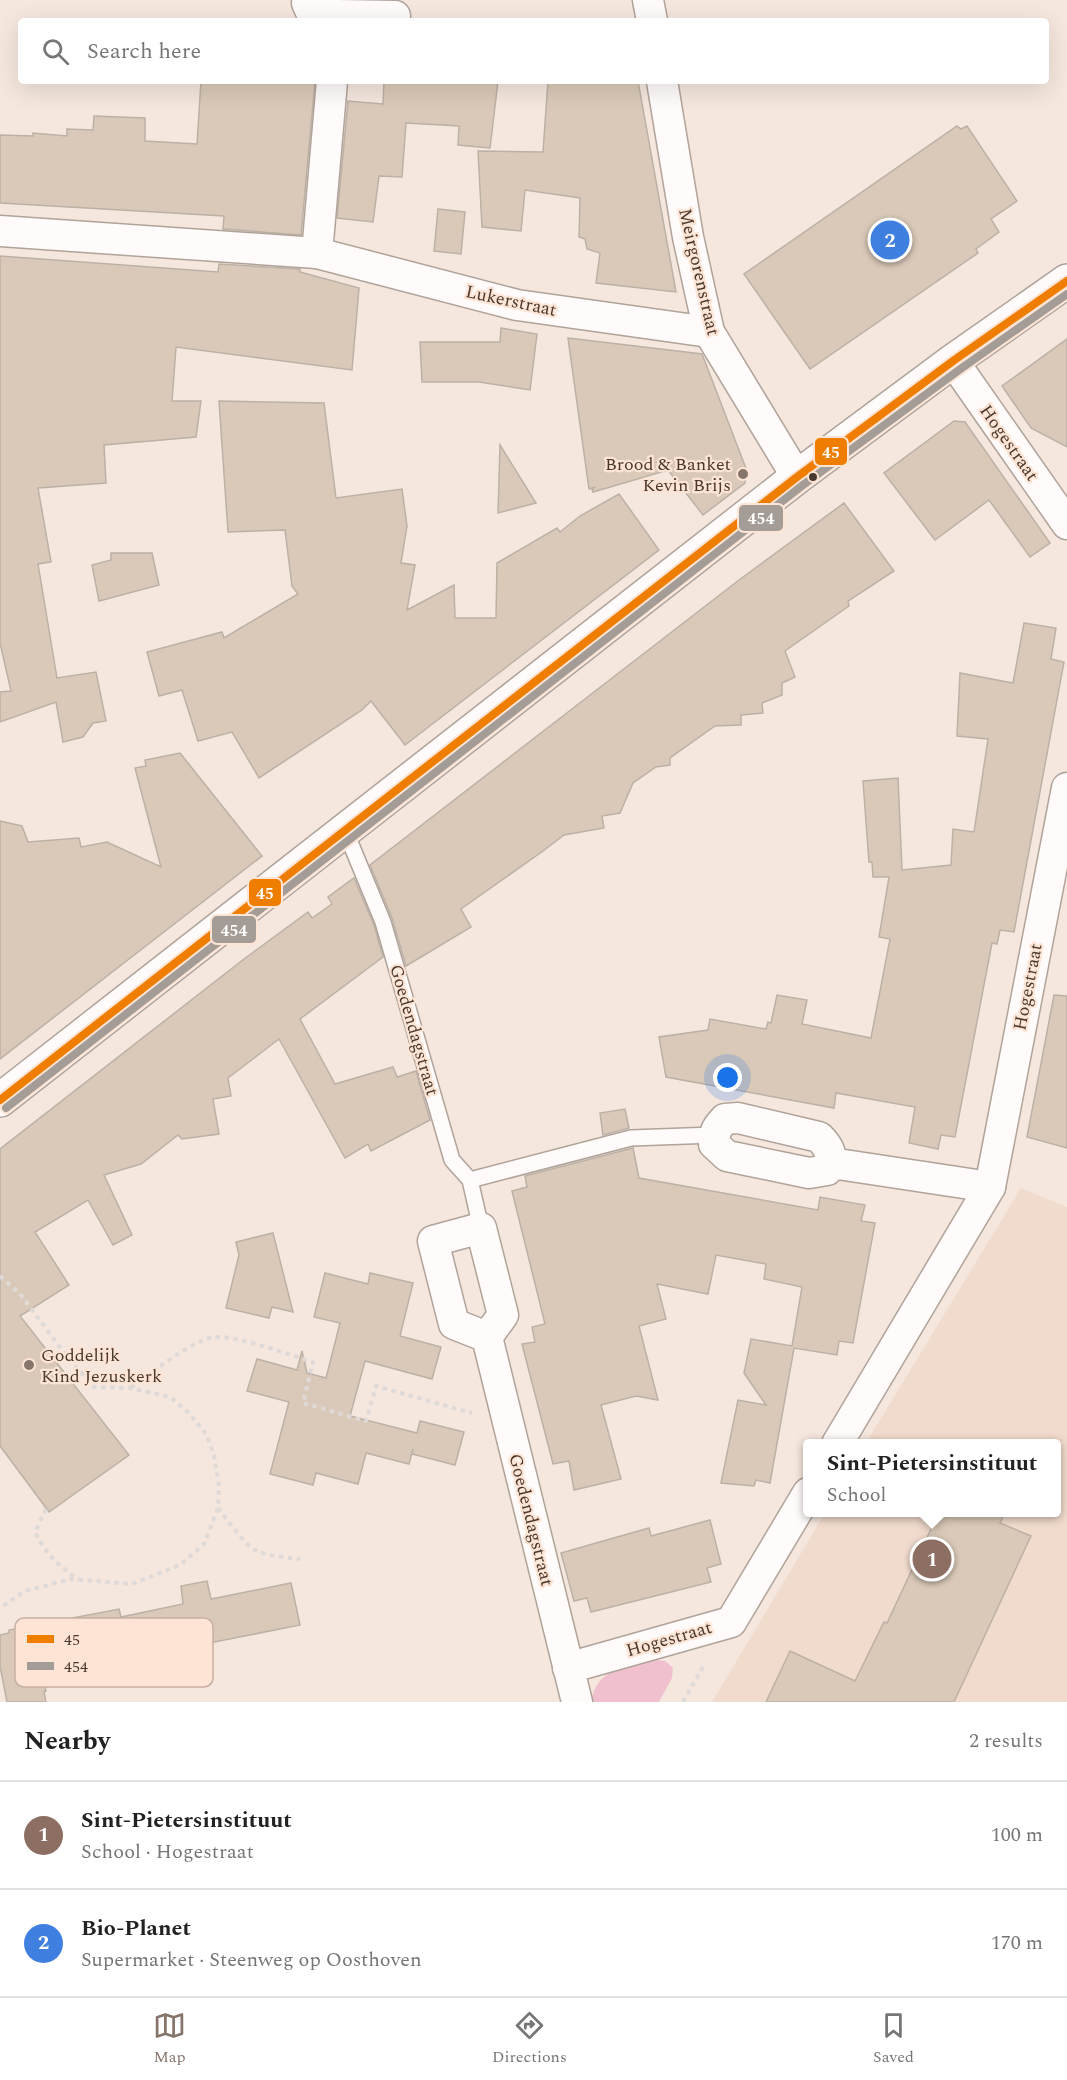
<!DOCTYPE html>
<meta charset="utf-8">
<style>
body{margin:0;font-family:Spectral,serif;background:#f2f2f2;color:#222}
.you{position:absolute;left:728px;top:1078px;width:21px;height:21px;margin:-15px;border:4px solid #fff;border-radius:50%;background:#1a73e8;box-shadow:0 0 0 9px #1a73e833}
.badge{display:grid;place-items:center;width:39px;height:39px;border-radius:50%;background:#85756b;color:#fff;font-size:20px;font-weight:700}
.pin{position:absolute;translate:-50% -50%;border:3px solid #fff;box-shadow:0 2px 6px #0006}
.popup{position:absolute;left:803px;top:1439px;width:258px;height:78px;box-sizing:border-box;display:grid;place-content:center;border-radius:6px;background:#fff;filter:drop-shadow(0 2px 4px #0005);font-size:20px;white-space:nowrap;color:#767676}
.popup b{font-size:22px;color:#222}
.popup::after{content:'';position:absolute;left:50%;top:100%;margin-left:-12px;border:12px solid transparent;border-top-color:#fff}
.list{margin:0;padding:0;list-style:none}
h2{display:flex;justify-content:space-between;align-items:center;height:78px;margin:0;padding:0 24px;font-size:26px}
h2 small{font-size:20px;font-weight:400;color:#767676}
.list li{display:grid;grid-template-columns:39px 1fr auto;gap:18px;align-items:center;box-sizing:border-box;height:108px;padding:0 24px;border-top:2px solid #e0e0e0}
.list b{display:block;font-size:22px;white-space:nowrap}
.list p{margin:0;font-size:20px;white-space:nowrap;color:#767676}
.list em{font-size:20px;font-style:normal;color:#767676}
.icon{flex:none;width:33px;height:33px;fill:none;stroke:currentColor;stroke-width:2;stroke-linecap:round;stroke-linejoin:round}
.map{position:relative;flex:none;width:1067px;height:1702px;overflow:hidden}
.search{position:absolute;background:#fff;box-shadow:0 6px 24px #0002;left:18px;right:18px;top:18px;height:66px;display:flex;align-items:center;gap:15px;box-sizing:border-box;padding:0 21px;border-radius:6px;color:#767676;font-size:22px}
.sheet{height:294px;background:#fff}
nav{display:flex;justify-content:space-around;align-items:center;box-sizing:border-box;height:84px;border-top:2px solid #e0e0e0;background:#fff;font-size:16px;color:#767676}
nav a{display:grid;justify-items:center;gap:3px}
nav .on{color:#85756b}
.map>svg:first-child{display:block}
.built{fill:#f1dbcd}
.green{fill:#f1c0ce}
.building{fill:#dac9b8;stroke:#bcb1a6;stroke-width:1.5}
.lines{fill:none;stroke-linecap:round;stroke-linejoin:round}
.lane-casing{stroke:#b0a39a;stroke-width:18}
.street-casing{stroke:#b0a39a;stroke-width:33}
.secondary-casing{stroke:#b0a39a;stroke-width:36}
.path{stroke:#dfdad8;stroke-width:4;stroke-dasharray:4.5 4.5;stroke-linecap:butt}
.lane{stroke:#fefbfa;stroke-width:15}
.street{stroke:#fefbfa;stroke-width:30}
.secondary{stroke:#fefbfa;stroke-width:33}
.bus-1-casing{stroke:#fee4d5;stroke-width:12}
.bus-2-casing{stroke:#fee4d5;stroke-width:12}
.bus-1{stroke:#ef7d00;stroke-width:8}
.bus-2{stroke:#a49c96;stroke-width:8}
.poi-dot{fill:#85756b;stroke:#fee4d5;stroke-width:2}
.bus-dot{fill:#48382d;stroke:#fee4d5;stroke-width:2}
.labels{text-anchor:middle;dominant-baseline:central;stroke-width:4.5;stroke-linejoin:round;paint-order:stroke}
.street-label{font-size:18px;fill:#48382d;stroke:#fee4d5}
.poi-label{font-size:18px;fill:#48382d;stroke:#fee4d5;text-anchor:end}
.key{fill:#fee4d5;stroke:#c7b0a3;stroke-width:1.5}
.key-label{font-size:16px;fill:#48382d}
.line-badge{stroke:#fee4d5;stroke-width:2}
.badge-label{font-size:16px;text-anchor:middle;font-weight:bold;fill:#fff}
</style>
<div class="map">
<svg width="1067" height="1702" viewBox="0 0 1067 1702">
<rect width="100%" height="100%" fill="#f5e7de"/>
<polygon class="built" points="1021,1188 1067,1207 1067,1702 712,1702 825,1513 1056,1512 1056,1444 866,1443"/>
<path class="green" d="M657 1660 665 1661 673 1668 672 1678 659 1702H591C597 1666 628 1667 657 1660Z"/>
<g class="building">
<polygon points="201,81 315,81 301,235 223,229 224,216 0,203 0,135 33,136 33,133 67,136 67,129 93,130 94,116 145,118 145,141 197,144"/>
<polygon points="384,81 498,81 490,148 458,145 459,126 406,123 402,177 379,176 373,222 337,218 348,101 383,104"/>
<polygon points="548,81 638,81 676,292 596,283 600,253 587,249 585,239 579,237 580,198 525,190 521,231 482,227 478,151 543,152"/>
<polygon points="957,126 961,129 967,126 1017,201 991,219 999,232 976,249 978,253 810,369 744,274"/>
<polygon points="438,209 465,212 461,254 434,251"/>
<polygon points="0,256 218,272 219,264 300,269 300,272 359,288 352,370 176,347 172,401 201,401 196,437 104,445 106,483 38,488 51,562 38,564 57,678 96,672 106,721 93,723 83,737 63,742 56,702 0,722 0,692 11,691 0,643"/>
<polygon points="501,328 537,334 530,390 479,382 422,382 420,342 500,342"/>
<polygon points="568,338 702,354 747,471 745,483 703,515 668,470 593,492 592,490 595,487 589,489"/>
<polygon points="1067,339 1067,447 1031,428 1002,386"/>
<polygon points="219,401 324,403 336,498 402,489 407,526 401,563 415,565 407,610 454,585 455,618 496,618 497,563 557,528 560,532 580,516 619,494 659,550 405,745 371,701 362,710 259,778 232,732 198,741 182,690 159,696 147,652 222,632 224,638 298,594 292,586 285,530 228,532"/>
<polygon points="954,421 965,422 1050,543 1030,557 989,500 935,540 884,473"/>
<polygon points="500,445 536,503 498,513"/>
<polygon points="844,503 894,571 848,601 849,606 785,651 795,677 782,683 782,695 762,703 763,713 741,715 741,725 715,726 670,758 670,765 656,767 633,783 620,813 602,816 604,828 564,835 543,851 461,909 471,927 406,966 392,918 370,865 739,580"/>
<polygon points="111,553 152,553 159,585 99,601 92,565 111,560"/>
<polygon points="1024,623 1056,628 1051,659 1064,662 1014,932 1000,930 997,944 992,943 955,1137 941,1135 938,1149 909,1143 915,1107 836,1093 834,1108 666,1077 659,1037 708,1030 710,1019 766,1029 768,1022 771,1023 777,995 807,1000 802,1024 871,1038 890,939 879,937 889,877 873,877 872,862 869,862 863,781 898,778 902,870 951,865 953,829 974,832 988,739 957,736 960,673 1013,683"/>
<polygon points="180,753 262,856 0,1059 0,821 22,826 28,842 79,838 81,847 107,842 161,867 135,768 146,766 145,760"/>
<polygon points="354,878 374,925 383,957 300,1019 335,1084 393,1067 397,1077 416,1071 430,1120 371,1151 368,1144 345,1158 279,1039 228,1078 231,1096 213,1099 219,1134 182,1139 178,1135 141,1164 104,1175 132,1235 113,1245 88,1200 35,1232 69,1285 20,1316 129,1455 49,1512 0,1446 0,1149 244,959 308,912 312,918 332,904 328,897"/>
<polygon points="1054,995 1067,996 1067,1148 1027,1137"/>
<polygon points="625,1109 629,1128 603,1135 600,1113"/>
<polygon points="633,1148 639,1178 818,1210 820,1197 865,1205 861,1221 875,1223 853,1343 839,1341 837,1355 794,1348 770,1483 756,1480 754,1486 721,1483 738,1400 766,1405 744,1373 751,1339 792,1346 802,1287 764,1279 766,1264 716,1255 708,1294 657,1284 666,1319 639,1326 658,1400 636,1396 601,1405 621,1479 574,1490 569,1461 553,1464 522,1344 535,1342 532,1327 545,1324 512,1191 527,1187 525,1176"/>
<polygon points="273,1233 293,1312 272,1307 269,1318 226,1308 239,1255 236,1242"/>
<polygon points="325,1273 368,1284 370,1273 413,1283 400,1336 441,1347 432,1379 365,1361 350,1416 417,1433 420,1421 464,1432 455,1465 412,1454 413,1449 409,1464 366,1453 358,1484 316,1473 313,1485 270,1474 289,1402 247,1391 257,1359 297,1370 302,1351 307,1373 326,1378 340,1323 314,1317"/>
<polygon points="939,1512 1005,1512 1000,1523 1031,1536 954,1702 766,1702 790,1651 855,1681 884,1622 887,1623"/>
<polygon points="710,1520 721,1564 707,1568 711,1582 591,1612 587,1598 574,1601 561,1553 649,1528 651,1536"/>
<polygon points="207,1581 211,1599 291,1583 300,1625 43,1676 46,1691 44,1692 46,1702 7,1702 0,1666 0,1635 9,1633 9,1630 119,1609 121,1617 183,1604 181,1586"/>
</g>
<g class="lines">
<g class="lane-casing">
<g id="lane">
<polyline points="345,830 383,922 452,1160 470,1180 481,1228"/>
<polyline points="470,1180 631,1138 714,1135"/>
</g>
</g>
<g class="street-casing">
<g id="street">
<polyline points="648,0 652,21"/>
<polyline points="307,3 312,14 336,15"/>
<polyline points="336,21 336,15 395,16"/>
<polyline points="662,81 688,237 709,332 797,477"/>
<polyline points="0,231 317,253 517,305 709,332"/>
<polyline points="317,253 332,81"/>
<polyline points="953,361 1067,524"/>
<path d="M831 1163 827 1170 809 1173 727 1156 714 1144C714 1132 717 1127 725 1119L738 1118 819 1137C827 1145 831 1151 831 1163L990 1187"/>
<polyline points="487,1337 454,1324 433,1241 481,1228 503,1315 487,1337 577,1702"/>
<polyline points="837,1444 990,1187 1067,788"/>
<polyline points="568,1668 731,1622 808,1493"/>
</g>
</g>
<g class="secondary-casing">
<polyline id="secondary" points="0,1100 797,477 953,361 1067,281"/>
</g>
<g class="path">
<polyline points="0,1276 21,1295 68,1358 94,1387 130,1388 170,1397 188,1412 206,1434 214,1455 219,1486 218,1508 204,1544 180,1565 132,1584 71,1579 25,1591 0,1608"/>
<path d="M131 1387C151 1374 192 1340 214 1337 236 1335 290 1355 313 1362L303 1403 366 1421 376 1386 472 1413"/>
<path d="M218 1508C228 1520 243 1544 257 1551 270 1556 287 1558 300 1559"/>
<path d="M46 1509 35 1532C48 1557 57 1564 79 1580"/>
<polyline points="683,1702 705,1663"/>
</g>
<use href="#lane" class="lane"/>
<use href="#street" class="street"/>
<use href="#secondary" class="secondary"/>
<g class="bus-1-casing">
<polyline id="bus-1" points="0,1100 797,477 953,361 1067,281"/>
</g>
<g class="bus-2-casing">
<polyline id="bus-2" points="6,1108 803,485 959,370 1067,294"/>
</g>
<use href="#bus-1" class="bus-1"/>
<use href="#bus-2" class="bus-2"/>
</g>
<g class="poi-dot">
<circle cx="743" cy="474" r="6"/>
<circle cx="29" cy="1365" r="6"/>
</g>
<circle class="bus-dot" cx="813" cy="477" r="5"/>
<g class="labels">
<g class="street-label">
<text transform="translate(699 272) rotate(77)">Meirgorenstraat</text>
<text transform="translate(511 301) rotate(12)">Lukerstraat</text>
<text transform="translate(1009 443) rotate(55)">Hogestraat</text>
<text transform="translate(1028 987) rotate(-79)">Hogestraat</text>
<text transform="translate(414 1030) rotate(74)">Goedendagstraat</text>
<text transform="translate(531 1520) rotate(76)">Goedendagstraat</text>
<text transform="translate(669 1639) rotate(-16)">Hogestraat</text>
</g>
<g class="poi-label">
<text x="731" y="464">Brood &amp; Banket<tspan x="731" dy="21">Kevin Brijs</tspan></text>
<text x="41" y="1355" text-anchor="start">Goddelijk<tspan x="41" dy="21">Kind Jezuskerk</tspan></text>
</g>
</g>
<rect x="15" y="1618" width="198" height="69" rx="9" class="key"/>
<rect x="27" y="1635" width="27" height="8" fill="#ef7d00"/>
<rect x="27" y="1662" width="27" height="8" fill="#a49c96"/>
<g class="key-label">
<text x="64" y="1645">45</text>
<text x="64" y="1672">454</text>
</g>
<g class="line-badge">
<rect x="814" y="437" width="34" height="29" rx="6" fill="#ef7d00"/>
<rect x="738" y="504" width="46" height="28" rx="6" fill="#a49c96"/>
<rect x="248" y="878" width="34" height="29" rx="6" fill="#ef7d00"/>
<rect x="211" y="915" width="46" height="29" rx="6" fill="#a49c96"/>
</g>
<g class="badge-label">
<text x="831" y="458">45</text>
<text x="761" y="524">454</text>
<text x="265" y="899">45</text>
<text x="234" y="936">454</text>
</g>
</svg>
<div class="you"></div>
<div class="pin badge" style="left:932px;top:1559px;background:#8d6e63">1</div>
<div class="popup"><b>Sint-Pietersinstituut</b>School</div>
<div class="pin badge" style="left:890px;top:240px;background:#3f7fe0">2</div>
<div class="search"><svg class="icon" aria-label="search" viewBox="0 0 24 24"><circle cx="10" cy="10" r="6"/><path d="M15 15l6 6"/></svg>Search here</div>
</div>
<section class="sheet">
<h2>Nearby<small>2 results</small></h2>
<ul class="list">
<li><span class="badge" style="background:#8d6e63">1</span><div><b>Sint-Pietersinstituut</b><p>School · Hogestraat</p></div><em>100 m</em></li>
<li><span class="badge" style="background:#3f7fe0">2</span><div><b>Bio-Planet</b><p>Supermarket · Steenweg op Oosthoven</p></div><em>170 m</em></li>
</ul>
</section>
<nav>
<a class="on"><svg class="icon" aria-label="map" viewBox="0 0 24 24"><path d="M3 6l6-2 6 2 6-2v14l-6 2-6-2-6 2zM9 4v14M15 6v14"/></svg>Map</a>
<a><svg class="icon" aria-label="directions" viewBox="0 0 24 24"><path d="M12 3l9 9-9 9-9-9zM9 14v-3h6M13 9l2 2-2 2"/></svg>Directions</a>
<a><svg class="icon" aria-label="saved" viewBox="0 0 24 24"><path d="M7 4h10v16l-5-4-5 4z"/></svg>Saved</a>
</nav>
